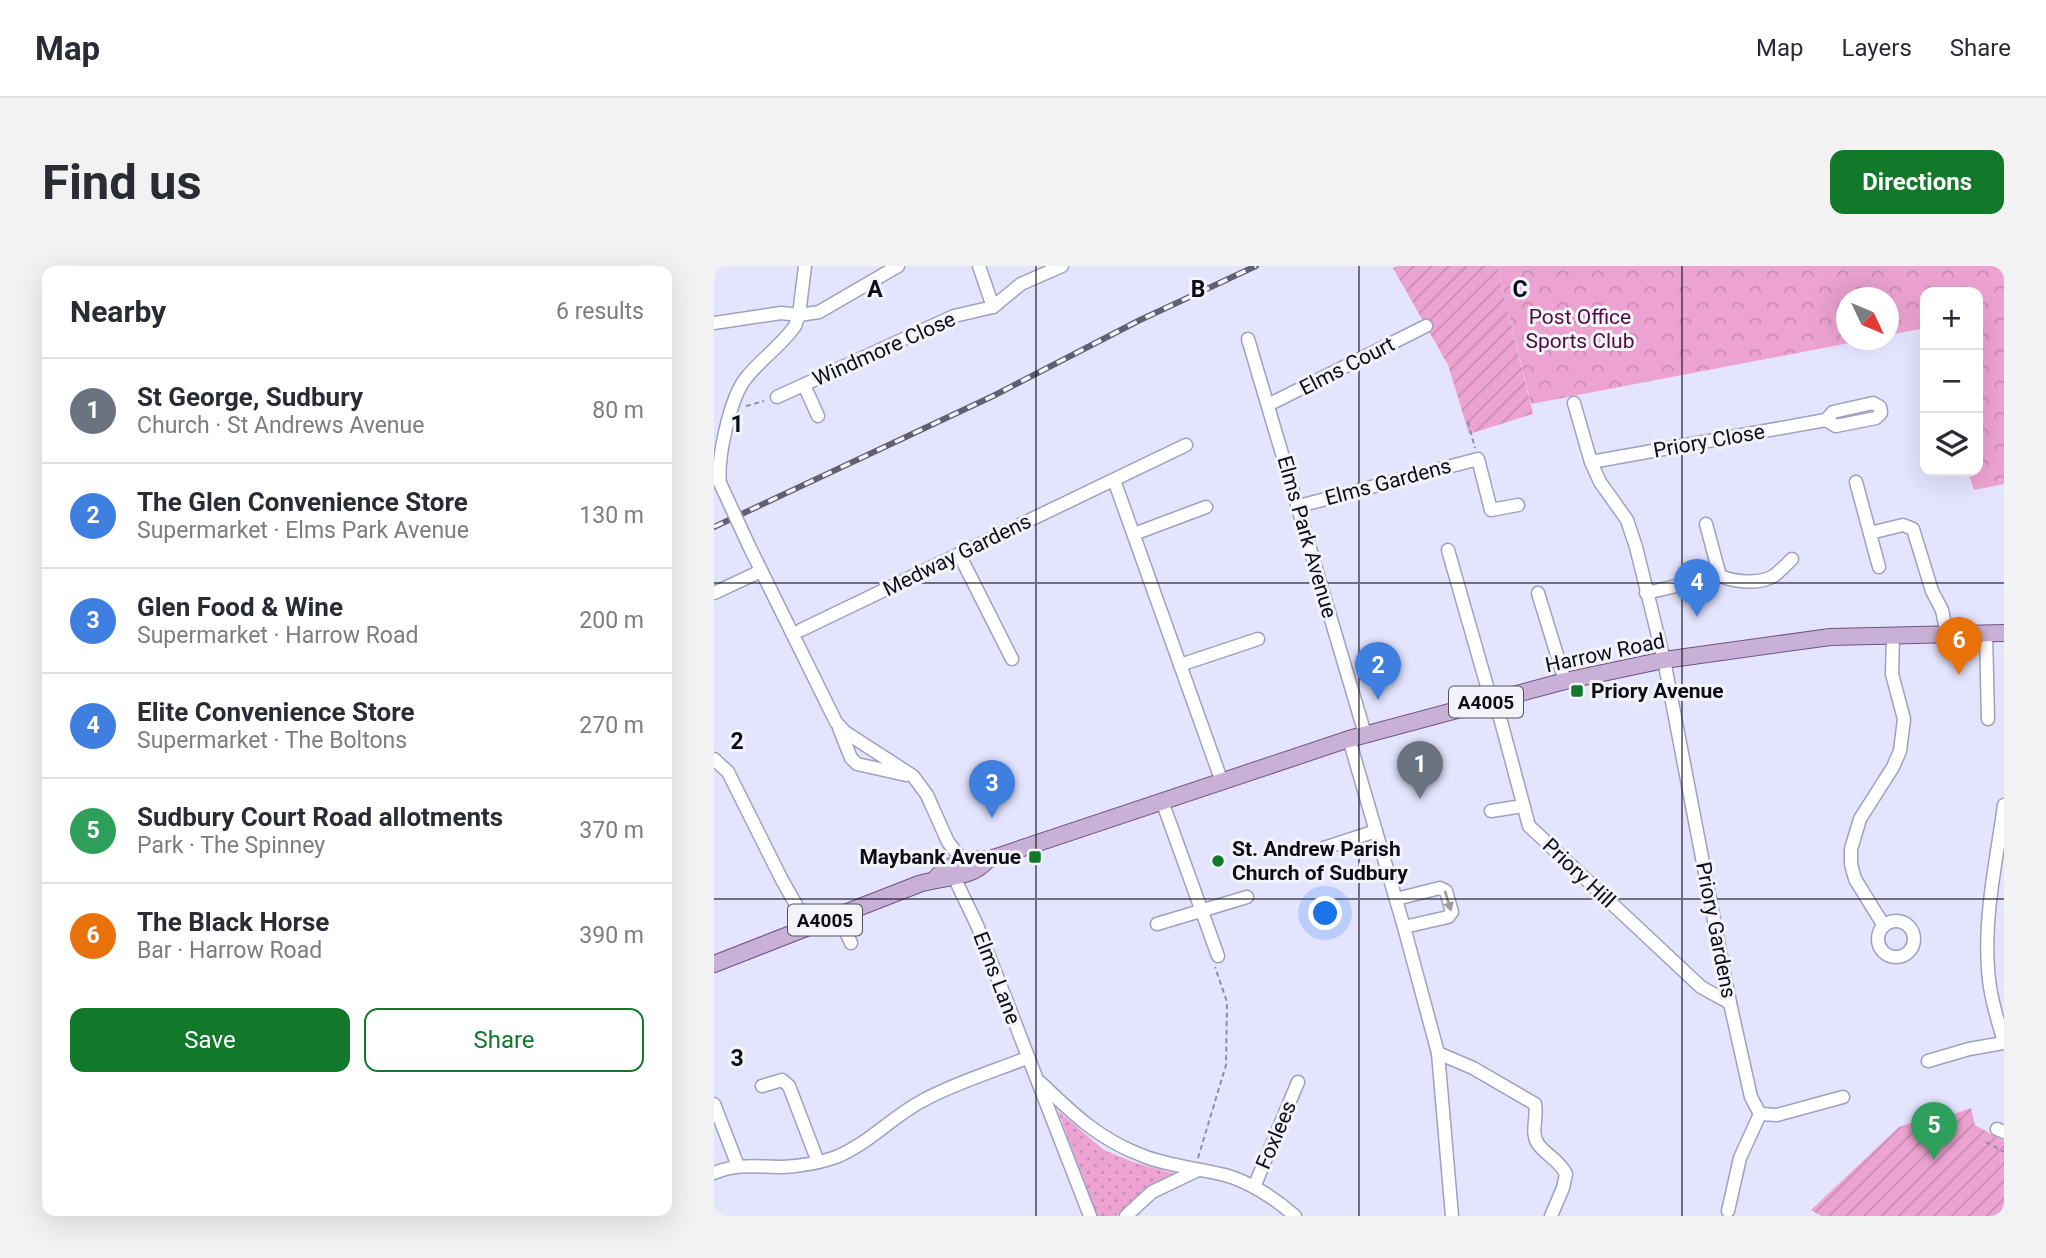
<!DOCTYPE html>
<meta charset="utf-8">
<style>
body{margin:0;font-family:Roboto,sans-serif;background:#f2f2f3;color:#2b2b33}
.controls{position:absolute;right:21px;top:21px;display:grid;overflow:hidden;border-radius:14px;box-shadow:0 7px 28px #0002}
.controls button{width:63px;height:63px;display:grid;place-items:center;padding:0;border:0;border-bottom:2px solid #e1e1e2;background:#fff;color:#2b2b33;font:35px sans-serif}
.compass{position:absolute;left:1122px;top:21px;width:63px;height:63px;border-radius:50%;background:#fff;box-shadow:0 7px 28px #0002;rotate:134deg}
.you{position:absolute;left:612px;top:648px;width:24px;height:24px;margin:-18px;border:5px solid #fff;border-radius:50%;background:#1a73e8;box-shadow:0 0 0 10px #1a73e833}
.badge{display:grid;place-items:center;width:46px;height:46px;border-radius:50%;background:#12782a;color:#fff;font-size:23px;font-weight:700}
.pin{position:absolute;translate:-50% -58px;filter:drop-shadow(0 2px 4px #0008)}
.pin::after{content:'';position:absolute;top:37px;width:24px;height:21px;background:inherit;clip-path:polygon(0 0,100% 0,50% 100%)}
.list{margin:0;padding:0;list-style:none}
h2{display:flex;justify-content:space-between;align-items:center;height:91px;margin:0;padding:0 28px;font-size:30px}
h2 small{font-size:23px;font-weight:400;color:#7c7c81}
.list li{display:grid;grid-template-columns:46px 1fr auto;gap:21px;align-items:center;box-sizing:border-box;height:105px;padding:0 28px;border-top:2px solid #e1e1e2}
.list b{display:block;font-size:26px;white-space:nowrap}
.list p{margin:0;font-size:23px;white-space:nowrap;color:#7c7c81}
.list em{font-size:23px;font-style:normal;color:#7c7c81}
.actions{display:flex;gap:14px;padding:21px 28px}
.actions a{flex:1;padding:16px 0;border:2px solid #12782a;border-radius:14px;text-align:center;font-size:24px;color:#12782a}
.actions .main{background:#12782a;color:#fff}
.icon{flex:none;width:38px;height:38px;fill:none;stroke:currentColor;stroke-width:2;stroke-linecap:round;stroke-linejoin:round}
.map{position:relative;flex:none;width:1290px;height:950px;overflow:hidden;border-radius:14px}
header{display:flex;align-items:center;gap:42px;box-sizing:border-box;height:98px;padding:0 35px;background:#fff;border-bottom:2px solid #e1e1e2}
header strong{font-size:33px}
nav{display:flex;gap:38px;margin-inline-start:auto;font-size:24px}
.intro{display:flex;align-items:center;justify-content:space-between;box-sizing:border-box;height:168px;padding:0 42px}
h1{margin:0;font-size:49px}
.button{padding:18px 32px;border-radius:14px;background:#12782a;color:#fff;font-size:24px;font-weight:700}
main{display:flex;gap:42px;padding:0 42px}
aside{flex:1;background:#fff;border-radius:14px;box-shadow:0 7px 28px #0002}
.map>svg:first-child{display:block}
.grass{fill:url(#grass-dots)}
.park{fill:url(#park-crowns)}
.garden{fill:url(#garden-furrows)}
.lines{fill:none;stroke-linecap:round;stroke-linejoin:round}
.minor-casing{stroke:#a0a0bf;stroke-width:15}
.major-casing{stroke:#705482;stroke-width:18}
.path{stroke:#8f8fa3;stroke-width:2;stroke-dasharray:5 3.5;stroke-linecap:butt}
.minor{stroke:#fff;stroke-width:12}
.major{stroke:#c9b0d6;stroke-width:16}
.rail-casing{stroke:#606071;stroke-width:6}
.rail{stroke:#f3f4fa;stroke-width:3.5;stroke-dasharray:10;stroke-linecap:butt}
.minor-bridge-casing{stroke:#a0a0bf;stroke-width:15;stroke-linecap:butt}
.minor-bridge{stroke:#fff;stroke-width:12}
.oneway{fill:#9e9ea2}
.grid{fill:none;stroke:#0d0d17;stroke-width:2;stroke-opacity:0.55}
.poi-dot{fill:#12782a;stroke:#f3f4fa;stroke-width:2.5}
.labels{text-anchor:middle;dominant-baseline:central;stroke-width:6;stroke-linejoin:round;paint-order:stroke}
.shield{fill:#f3f4fa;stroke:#52525b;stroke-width:2}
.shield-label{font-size:19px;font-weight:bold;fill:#0d0d17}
.park-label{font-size:21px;fill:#510b3f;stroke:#f3f4fa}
.street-label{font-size:21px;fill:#0d0d17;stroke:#f3f4fa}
.poi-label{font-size:21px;font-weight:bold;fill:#0d0d17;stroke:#f3f4fa;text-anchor:start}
.grid-label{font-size:23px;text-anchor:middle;font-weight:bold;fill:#0d0d17;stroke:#f3f4fa;stroke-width:6;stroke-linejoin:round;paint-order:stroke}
</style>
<header>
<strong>Map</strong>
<nav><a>Map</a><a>Layers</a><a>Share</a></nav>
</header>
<div class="intro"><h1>Find us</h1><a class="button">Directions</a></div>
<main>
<aside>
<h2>Nearby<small>6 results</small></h2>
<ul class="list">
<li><span class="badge" style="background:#6b7280">1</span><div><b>St George, Sudbury</b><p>Church · St Andrews Avenue</p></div><em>80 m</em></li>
<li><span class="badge" style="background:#3f7fe0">2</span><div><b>The Glen Convenience Store</b><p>Supermarket · Elms Park Avenue</p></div><em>130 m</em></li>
<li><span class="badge" style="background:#3f7fe0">3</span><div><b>Glen Food &amp; Wine</b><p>Supermarket · Harrow Road</p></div><em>200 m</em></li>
<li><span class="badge" style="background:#3f7fe0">4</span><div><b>Elite Convenience Store</b><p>Supermarket · The Boltons</p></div><em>270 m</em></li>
<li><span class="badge" style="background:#2e9e5b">5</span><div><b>Sudbury Court Road allotments</b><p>Park · The Spinney</p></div><em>370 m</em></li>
<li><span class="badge" style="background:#e8710a">6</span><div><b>The Black Horse</b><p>Bar · Harrow Road</p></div><em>390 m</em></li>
</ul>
<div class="actions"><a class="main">Save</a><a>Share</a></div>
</aside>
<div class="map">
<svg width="1290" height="950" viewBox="0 0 1290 950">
<defs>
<pattern id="grass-dots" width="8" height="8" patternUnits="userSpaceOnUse" patternTransform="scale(1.75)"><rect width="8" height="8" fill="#eda3d1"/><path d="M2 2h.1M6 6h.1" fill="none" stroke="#ca8bb3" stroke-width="1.8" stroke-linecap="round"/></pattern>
<pattern id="park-crowns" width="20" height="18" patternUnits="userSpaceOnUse" patternTransform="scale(1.75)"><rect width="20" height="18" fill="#eda3d1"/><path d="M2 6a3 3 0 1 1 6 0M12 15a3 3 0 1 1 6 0" fill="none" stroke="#ca8bb3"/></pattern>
<pattern id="garden-furrows" width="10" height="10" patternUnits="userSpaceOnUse" patternTransform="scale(1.75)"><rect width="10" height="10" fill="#eda3d1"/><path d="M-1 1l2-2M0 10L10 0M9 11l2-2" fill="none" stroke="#ca8bb3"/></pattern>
</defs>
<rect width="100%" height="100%" fill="#e4e4ff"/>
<polygon class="grass" points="344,845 390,884 419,896 461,908 431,924 402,950 383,950"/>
<polygon class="park" points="783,0 1290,0 1290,218 1260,224 1254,205 1264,205 1264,26 1211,26 1211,62 1175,69 1174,32 1132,32 1132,74 1151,74 817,138"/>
<g class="garden">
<polygon points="684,0 783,0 819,148 755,168 734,99 679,2"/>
<polygon points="1257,842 1261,859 1290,875 1290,950 1107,950 1097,944 1185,861 1230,845 1237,849"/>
</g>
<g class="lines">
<g class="minor-casing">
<g id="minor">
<polyline points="265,0 279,41"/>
<polyline points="0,57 67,47 85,49 105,46 184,0"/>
<polyline points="534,73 651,468"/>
<polyline points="90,119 104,150"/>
<polyline points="63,131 240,50 279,41 307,18 348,0"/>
<polyline points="860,137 877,196 886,216 913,254 922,281 950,394 1016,737 1037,831 1046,848 1063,849 1129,831"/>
<polyline points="554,139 712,60"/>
<polyline points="877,196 1112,154 1119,146 1159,137 1166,141 1167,147 1162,152 1122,160 1112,154"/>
<polyline points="400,214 508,516"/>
<polyline points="1142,216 1165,301"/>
<path d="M6 217C3 192 16 132 32 112 47 93 67 80 81 60L85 49 91 0"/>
<polyline points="585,240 764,193 777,244 804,239"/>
<polyline points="1156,267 1189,259 1199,263 1218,325 1228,344 1233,368"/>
<polyline points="420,268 492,241"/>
<polyline points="36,282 122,456 131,466 199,510 213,529 234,576 250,596"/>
<polyline points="734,284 777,434"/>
<polyline points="245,288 298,393"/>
<path d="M1006 310C1021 316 1047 319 1061 309 1067 304 1073 298 1078 293"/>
<polyline points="0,327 47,305"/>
<polyline points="824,327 851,415"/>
<polyline points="932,327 1006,310 992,258"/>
<polyline points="87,364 472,179"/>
<polyline points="1272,368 1274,453"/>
<polyline points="466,399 544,373"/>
<polyline points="781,433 815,560 987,721 1016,737"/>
<polyline points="125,462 137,492 143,498 192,509"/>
<polyline points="635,473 690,661 724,787 738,950"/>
<polyline points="0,493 14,506 68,614 94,660"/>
<polyline points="448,535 504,690"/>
<path d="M1290 539C1283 592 1270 648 1274 702 1275 727 1283 752 1290 776"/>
<polyline points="777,545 809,540"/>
<polyline points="610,582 662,565"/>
<polyline points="240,611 263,659 376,950"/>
<polyline points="682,633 726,622 732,625 738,646 734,651 690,661"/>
<polyline points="124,649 137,677"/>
<circle cx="1182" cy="673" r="18"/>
<polyline points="443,658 533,631"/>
<polyline points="1170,660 1141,613 1137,598 1137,583 1146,553 1179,501 1186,485 1190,453 1178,408 1179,369"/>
<path d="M724 787 759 802 821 838C824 851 816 866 824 878 833 890 845 894 852 908L849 922 837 950"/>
<polyline points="1214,795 1255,783 1290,777"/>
<path d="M327 817C359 848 385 873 427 889 453 900 483 902 511 909 536 916 562 933 581 950"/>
<polyline points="48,820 68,814 75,820 104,896"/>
<polyline points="0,838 24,900"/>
<polyline points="1283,863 1290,866"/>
<path d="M0 907C24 897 44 901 69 901 86 900 106 897 122 891 154 878 178 851 208 835 238 818 280 805 313 792"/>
<polyline points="540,921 584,816"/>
<polyline points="1014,945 1026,892 1046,848"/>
<polyline points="412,950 438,926 484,904"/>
</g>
</g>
<g class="major-casing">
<g id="major">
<path d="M222 612C232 599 258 590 273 594L635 473 851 415 950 394 1116 371 1290 367"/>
<path d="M0 698 205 618C225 611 260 613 273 594"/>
</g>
</g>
<g class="path">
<polyline points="32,140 50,135"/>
<polyline points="754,156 761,182"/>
<polyline points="1272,876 1290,886"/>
<polyline points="484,892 512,799 513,736 501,701"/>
</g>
<use href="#minor" class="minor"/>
<use href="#major" class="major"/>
<g class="rail-casing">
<polyline id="rail" points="0,261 279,130 426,54 542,0"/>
</g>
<use href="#rail" class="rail"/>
<g class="minor-bridge-casing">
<polyline id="minor-bridge" points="6,217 36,282"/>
</g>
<use href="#minor-bridge" class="minor-bridge"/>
</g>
<defs><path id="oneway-solid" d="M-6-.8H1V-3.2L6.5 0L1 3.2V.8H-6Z" transform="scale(1.75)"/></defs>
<use class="oneway" href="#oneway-solid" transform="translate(734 635) rotate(73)"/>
<path class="grid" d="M322 0V950M645 0V950M968 0V950M0 317H1290M0 633H1290"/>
<g class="poi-dot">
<rect x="856" y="418" width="14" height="14" rx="3.5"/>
<rect x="314" y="584" width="14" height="14" rx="3.5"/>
<circle cx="504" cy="595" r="7"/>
</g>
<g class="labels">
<g class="shield">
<rect x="735" y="420.5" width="74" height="31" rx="5"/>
<rect x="74" y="638.5" width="74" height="31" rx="5"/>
</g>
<g class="shield-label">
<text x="772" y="436">A4005</text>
<text x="111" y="654">A4005</text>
</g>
<g class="park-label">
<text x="866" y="51">Post Office<tspan x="866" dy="24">Sports Club</tspan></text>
</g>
<g class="street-label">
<text transform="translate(170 83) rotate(-24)">Windmore Close</text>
<text transform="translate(633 100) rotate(-27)">Elms Court</text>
<text transform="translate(995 175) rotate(-10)">Priory Close</text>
<text transform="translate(674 216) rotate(-15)">Elms Gardens</text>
<text transform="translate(593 271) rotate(74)">Elms Park Avenue</text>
<text transform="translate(243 289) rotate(-26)">Medway Gardens</text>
<text transform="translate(891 387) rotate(-12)">Harrow Road</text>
<text transform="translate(865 607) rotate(43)">Priory Hill</text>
<text transform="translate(1002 664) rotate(79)">Priory Gardens</text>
<text transform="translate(283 712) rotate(69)">Elms Lane</text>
<text transform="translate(562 869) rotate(-67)">Foxlees</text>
</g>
<g class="poi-label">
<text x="877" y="425">Priory Avenue</text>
<text x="518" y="583">St. Andrew Parish<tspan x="518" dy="24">Church of Sudbury</tspan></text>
<text x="307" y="591" text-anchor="end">Maybank Avenue</text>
</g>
</g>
<g class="grid-label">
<text x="161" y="31">A</text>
<text x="484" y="31">B</text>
<text x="806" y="31">C</text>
<text x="23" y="166">1</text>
<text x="23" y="483">2</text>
<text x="23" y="800">3</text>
</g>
</svg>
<div class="controls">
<button>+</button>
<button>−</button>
<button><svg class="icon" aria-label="layers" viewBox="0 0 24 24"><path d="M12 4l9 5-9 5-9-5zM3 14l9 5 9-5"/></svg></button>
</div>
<svg class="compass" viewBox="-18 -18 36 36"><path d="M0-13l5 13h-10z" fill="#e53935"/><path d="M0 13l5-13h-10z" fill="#7c7c81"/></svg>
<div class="you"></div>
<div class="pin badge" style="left:706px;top:533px;background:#6b7280">1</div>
<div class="pin badge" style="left:664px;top:434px;background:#3f7fe0">2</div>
<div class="pin badge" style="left:278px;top:552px;background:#3f7fe0">3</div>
<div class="pin badge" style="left:983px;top:351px;background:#3f7fe0">4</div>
<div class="pin badge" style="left:1220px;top:894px;background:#2e9e5b">5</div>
<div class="pin badge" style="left:1245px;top:409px;background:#e8710a">6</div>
</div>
</main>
